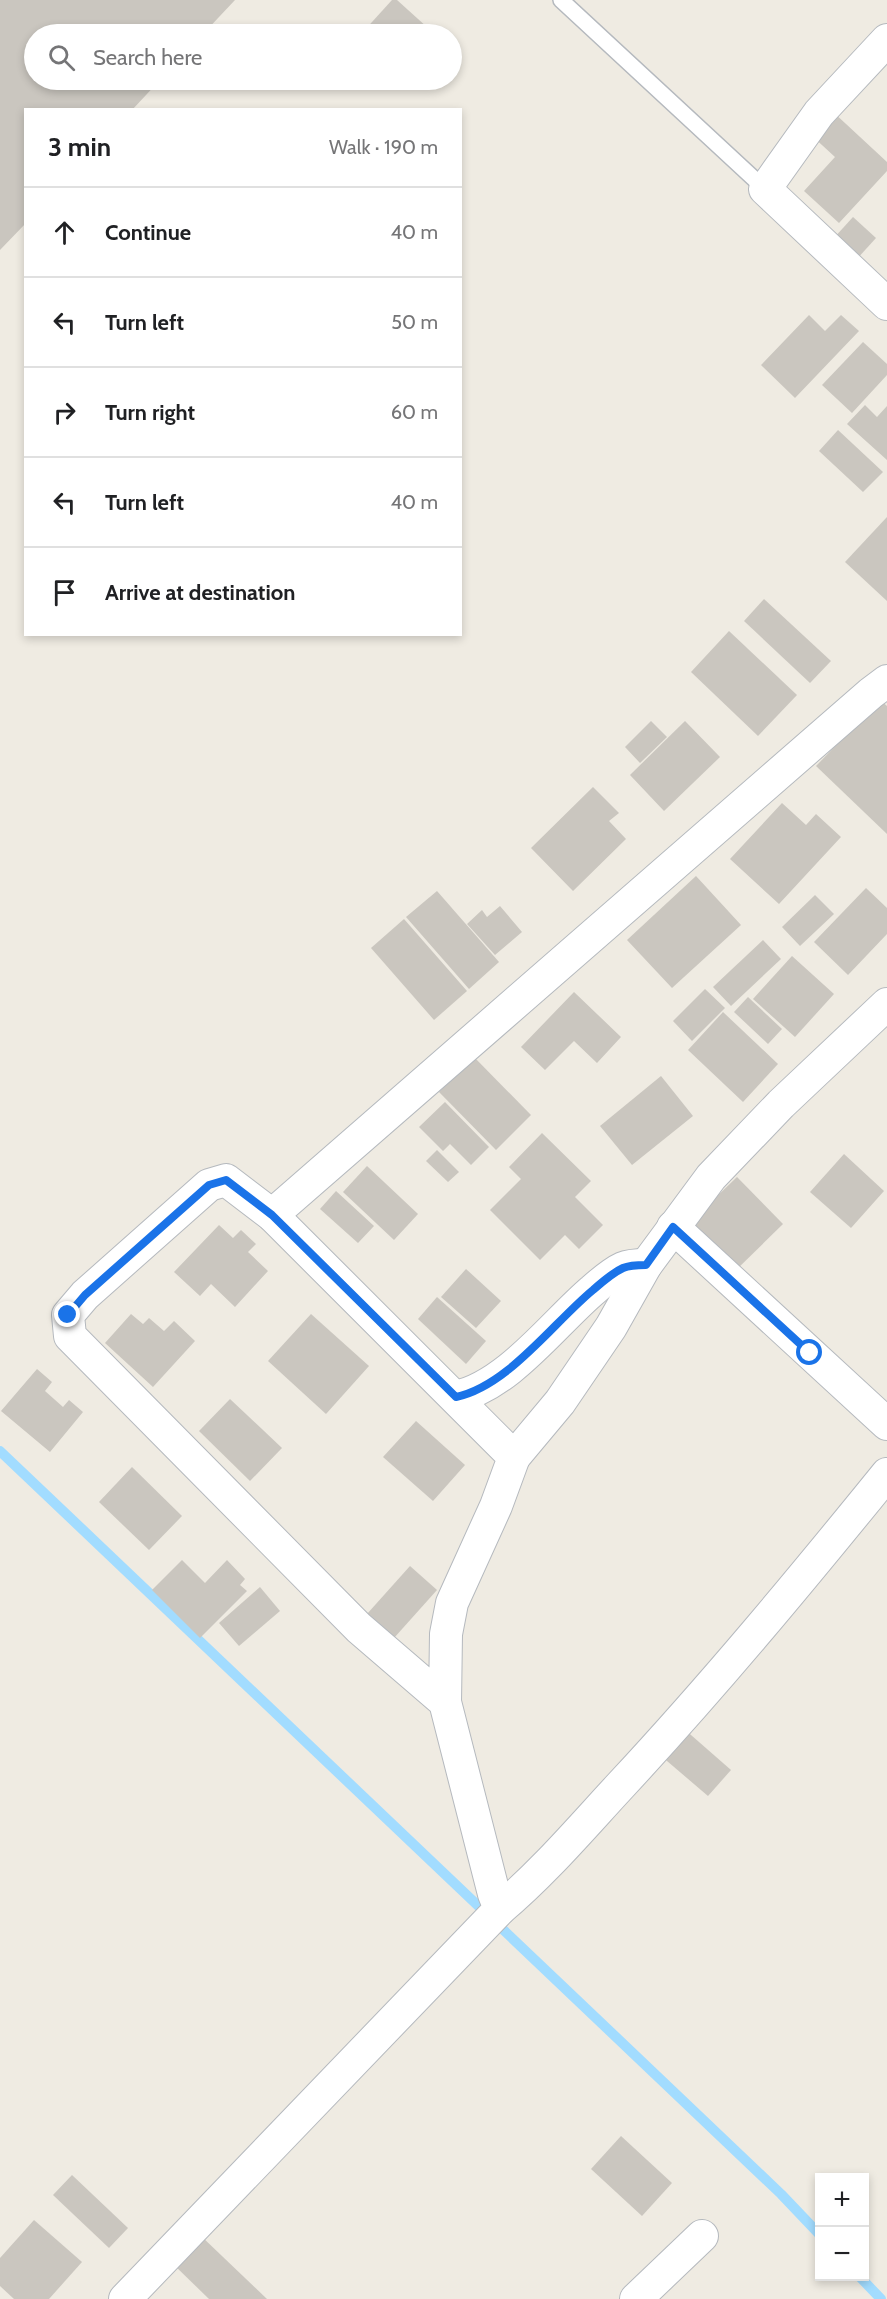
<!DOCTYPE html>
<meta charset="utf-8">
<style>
body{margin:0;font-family:Cabin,sans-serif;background:#f6f6f6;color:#202124}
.controls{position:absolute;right:18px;bottom:18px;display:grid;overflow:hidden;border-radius:0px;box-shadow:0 3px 9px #0003}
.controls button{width:54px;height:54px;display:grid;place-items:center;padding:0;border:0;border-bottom:2px solid #e0e0e0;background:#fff;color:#202124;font:30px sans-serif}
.stop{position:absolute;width:18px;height:18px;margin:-14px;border:4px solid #1a73e8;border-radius:50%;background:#fff}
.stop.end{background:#1a73e8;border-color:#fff;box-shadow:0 2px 6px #0008}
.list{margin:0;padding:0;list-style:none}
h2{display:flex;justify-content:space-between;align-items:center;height:78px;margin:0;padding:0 24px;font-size:26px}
h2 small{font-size:20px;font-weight:400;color:#757577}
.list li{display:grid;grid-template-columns:39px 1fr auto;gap:18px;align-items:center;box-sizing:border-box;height:90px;padding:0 24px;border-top:2px solid #e0e0e0}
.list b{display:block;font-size:22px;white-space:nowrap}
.list em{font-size:20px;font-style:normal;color:#757577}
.icon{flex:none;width:33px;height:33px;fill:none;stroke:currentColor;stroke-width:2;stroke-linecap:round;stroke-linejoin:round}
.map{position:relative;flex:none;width:887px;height:2299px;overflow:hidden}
.search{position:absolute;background:#fff;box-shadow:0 3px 9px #0003;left:24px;top:24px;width:438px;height:66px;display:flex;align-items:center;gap:15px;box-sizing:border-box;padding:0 21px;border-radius:33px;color:#757577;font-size:22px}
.panel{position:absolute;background:#fff;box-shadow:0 3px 9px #0003;left:24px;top:108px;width:438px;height:528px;border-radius:0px}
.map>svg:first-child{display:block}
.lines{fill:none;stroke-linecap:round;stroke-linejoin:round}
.stream{stroke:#a2dcff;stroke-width:10}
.building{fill:#cac6bf}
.service-casing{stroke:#b5b9be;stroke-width:18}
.minor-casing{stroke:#b5b9be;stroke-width:34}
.service{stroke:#fff;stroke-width:15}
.minor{stroke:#fff;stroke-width:32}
.route{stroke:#1a73e8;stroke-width:8}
</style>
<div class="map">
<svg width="887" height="2299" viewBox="0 0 887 2299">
<rect width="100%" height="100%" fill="#efebe2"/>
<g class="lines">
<g class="stream">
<polyline points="0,1451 781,2194 820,2235"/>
<polyline points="859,2276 881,2299"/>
</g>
</g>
<g class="building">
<polygon points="0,0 235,0 203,34 34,34 34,80 160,80 132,110 26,110 26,223 0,250"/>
<polygon points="392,0 397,0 428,28 422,34 362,33"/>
<polygon points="832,111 887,162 887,171 839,223 804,191 835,157 810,134"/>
<polygon points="853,217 876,238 856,260 833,239"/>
<polygon points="809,315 825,331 841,315 859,331 795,398 761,365"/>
<polygon points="863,342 887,364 887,375 852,413 822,385"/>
<polygon points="865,405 877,417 887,406 887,460 847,424"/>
<polygon points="838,430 883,472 863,492 819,451"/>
<polygon points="887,517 887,601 845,562"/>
<polygon points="764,599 831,661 810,683 744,621"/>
<polygon points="729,631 797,695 758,736 691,672"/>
<polygon points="880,700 887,706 887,834 816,766"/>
<polygon points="651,721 667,737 640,763 625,747"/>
<polygon points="685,721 720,757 664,811 630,775"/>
<polygon points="593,787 619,813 609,821 626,839 573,891 531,848"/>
<polygon points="782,803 806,825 816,814 841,837 779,904 730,859"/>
<polygon points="696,876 741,925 672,988 627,940"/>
<polygon points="866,888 887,908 887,934 848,975 814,942"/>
<polygon points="437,891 499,962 469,989 406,917"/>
<polygon points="815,895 834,914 800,946 782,927"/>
<polygon points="500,906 522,932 495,955 467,924 482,910 487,917"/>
<polygon points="404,919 467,991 434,1020 371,948"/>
<polygon points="763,940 781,959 731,1006 713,987"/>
<polygon points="792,956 834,994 795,1037 753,999"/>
<polygon points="705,989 725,1008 692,1041 673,1021"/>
<polygon points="574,992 621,1037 597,1063 574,1041 545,1070 521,1047"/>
<polygon points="748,997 782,1029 768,1044 734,1012"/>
<polygon points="723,1012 778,1064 743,1102 688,1050"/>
<polygon points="474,1057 531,1115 496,1150 439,1092"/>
<polygon points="661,1076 693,1116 632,1165 600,1126"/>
<polygon points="445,1102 489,1147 471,1165 450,1144 443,1151 419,1127"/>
<polygon points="542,1133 591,1181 575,1197 603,1225 579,1249 565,1235 540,1260 490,1210 521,1179 509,1167"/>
<polygon points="437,1150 459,1172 448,1182 426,1161"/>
<polygon points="844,1154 884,1191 851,1228 810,1192"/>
<polygon points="367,1166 418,1214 394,1240 343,1192"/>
<polygon points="737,1177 783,1224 731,1275 685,1227"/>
<polygon points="336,1191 374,1226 358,1243 320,1209"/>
<polygon points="219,1225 233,1238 241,1230 256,1244 248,1252 268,1271 235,1307 211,1284 200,1296 174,1272"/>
<polygon points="466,1269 501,1301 476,1328 441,1297"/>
<polygon points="437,1297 486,1341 466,1364 418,1319"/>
<polygon points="131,1314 143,1324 149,1318 164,1331 174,1321 195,1341 153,1387 105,1343"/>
<polygon points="311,1314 369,1366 326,1414 268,1361"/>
<polygon points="37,1369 52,1382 45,1391 63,1407 69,1400 83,1412 50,1452 1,1411"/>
<polygon points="230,1399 282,1448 250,1481 199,1431"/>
<polygon points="416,1421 465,1465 433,1501 383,1457"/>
<polygon points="132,1467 182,1516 149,1550 99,1502"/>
<polygon points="182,1560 205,1583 227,1560 245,1579 240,1585 247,1591 200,1638 152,1590"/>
<polygon points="410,1566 437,1590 394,1638 367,1614"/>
<polygon points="260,1587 280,1611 239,1646 219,1623"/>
<polygon points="683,1728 731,1770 708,1796 660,1755"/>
<polygon points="621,2136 672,2183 642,2216 591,2169"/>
<polygon points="72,2175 128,2228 109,2248 53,2195"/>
<polygon points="34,2220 82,2262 49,2299 14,2299 0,2286 0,2258"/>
<polygon points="200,2235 267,2299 209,2299 172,2263"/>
</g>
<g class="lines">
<g class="service-casing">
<polyline id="service" points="561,0 765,189"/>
</g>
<g class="minor-casing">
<g id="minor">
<polyline points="887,40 819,113 765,189 887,304"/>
<polyline points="272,1215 871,693 887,681"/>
<polyline points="673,1227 887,1424"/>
<path d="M456 1397C508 1386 554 1323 593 1290 602 1282 612 1273 623 1268 630 1265 638 1265 646 1265"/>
<polyline points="514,1457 560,1402 611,1327 646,1265 711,1177 781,1104 887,1004"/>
<path d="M500 1909C544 1872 582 1827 621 1785 714 1685 801 1580 887 1474"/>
<polyline points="125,2299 500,1909 494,1894 445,1702 446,1634 452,1603 496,1506 514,1457 272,1215 226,1180 209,1185 85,1295 68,1315 70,1336 359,1628 445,1702"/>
<polyline points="636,2299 702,2236"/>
</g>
</g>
<use href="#service" class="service"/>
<use href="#minor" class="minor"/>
</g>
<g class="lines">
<path class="route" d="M68 1315 85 1295 209 1185 226 1180 272 1215 456 1397C508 1386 553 1323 593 1290 602 1282 612 1273 623 1268 630 1265 638 1265 646 1265L673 1227 810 1353"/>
</g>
</svg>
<div class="controls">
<button>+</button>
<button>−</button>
</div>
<div class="stop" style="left:810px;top:1353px"></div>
<div class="stop end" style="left:68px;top:1315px"></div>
<div class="search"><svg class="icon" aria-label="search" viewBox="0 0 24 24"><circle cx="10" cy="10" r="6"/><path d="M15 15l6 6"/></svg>Search here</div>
<section class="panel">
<h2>3 min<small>Walk · 190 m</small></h2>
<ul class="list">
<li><svg class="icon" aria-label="ahead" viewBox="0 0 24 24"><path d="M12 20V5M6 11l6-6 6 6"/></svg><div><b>Continue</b></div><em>40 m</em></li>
<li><svg class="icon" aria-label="left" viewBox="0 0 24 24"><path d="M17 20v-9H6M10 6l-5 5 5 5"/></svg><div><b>Turn left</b></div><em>50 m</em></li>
<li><svg class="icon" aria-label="right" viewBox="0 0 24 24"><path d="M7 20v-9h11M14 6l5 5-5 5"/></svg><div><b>Turn right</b></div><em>60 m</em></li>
<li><svg class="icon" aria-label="left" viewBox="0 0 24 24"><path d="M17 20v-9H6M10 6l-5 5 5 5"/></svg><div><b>Turn left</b></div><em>40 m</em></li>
<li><svg class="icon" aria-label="arrive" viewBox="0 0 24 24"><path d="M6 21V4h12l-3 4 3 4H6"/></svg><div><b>Arrive at destination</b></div></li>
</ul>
</section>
</div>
